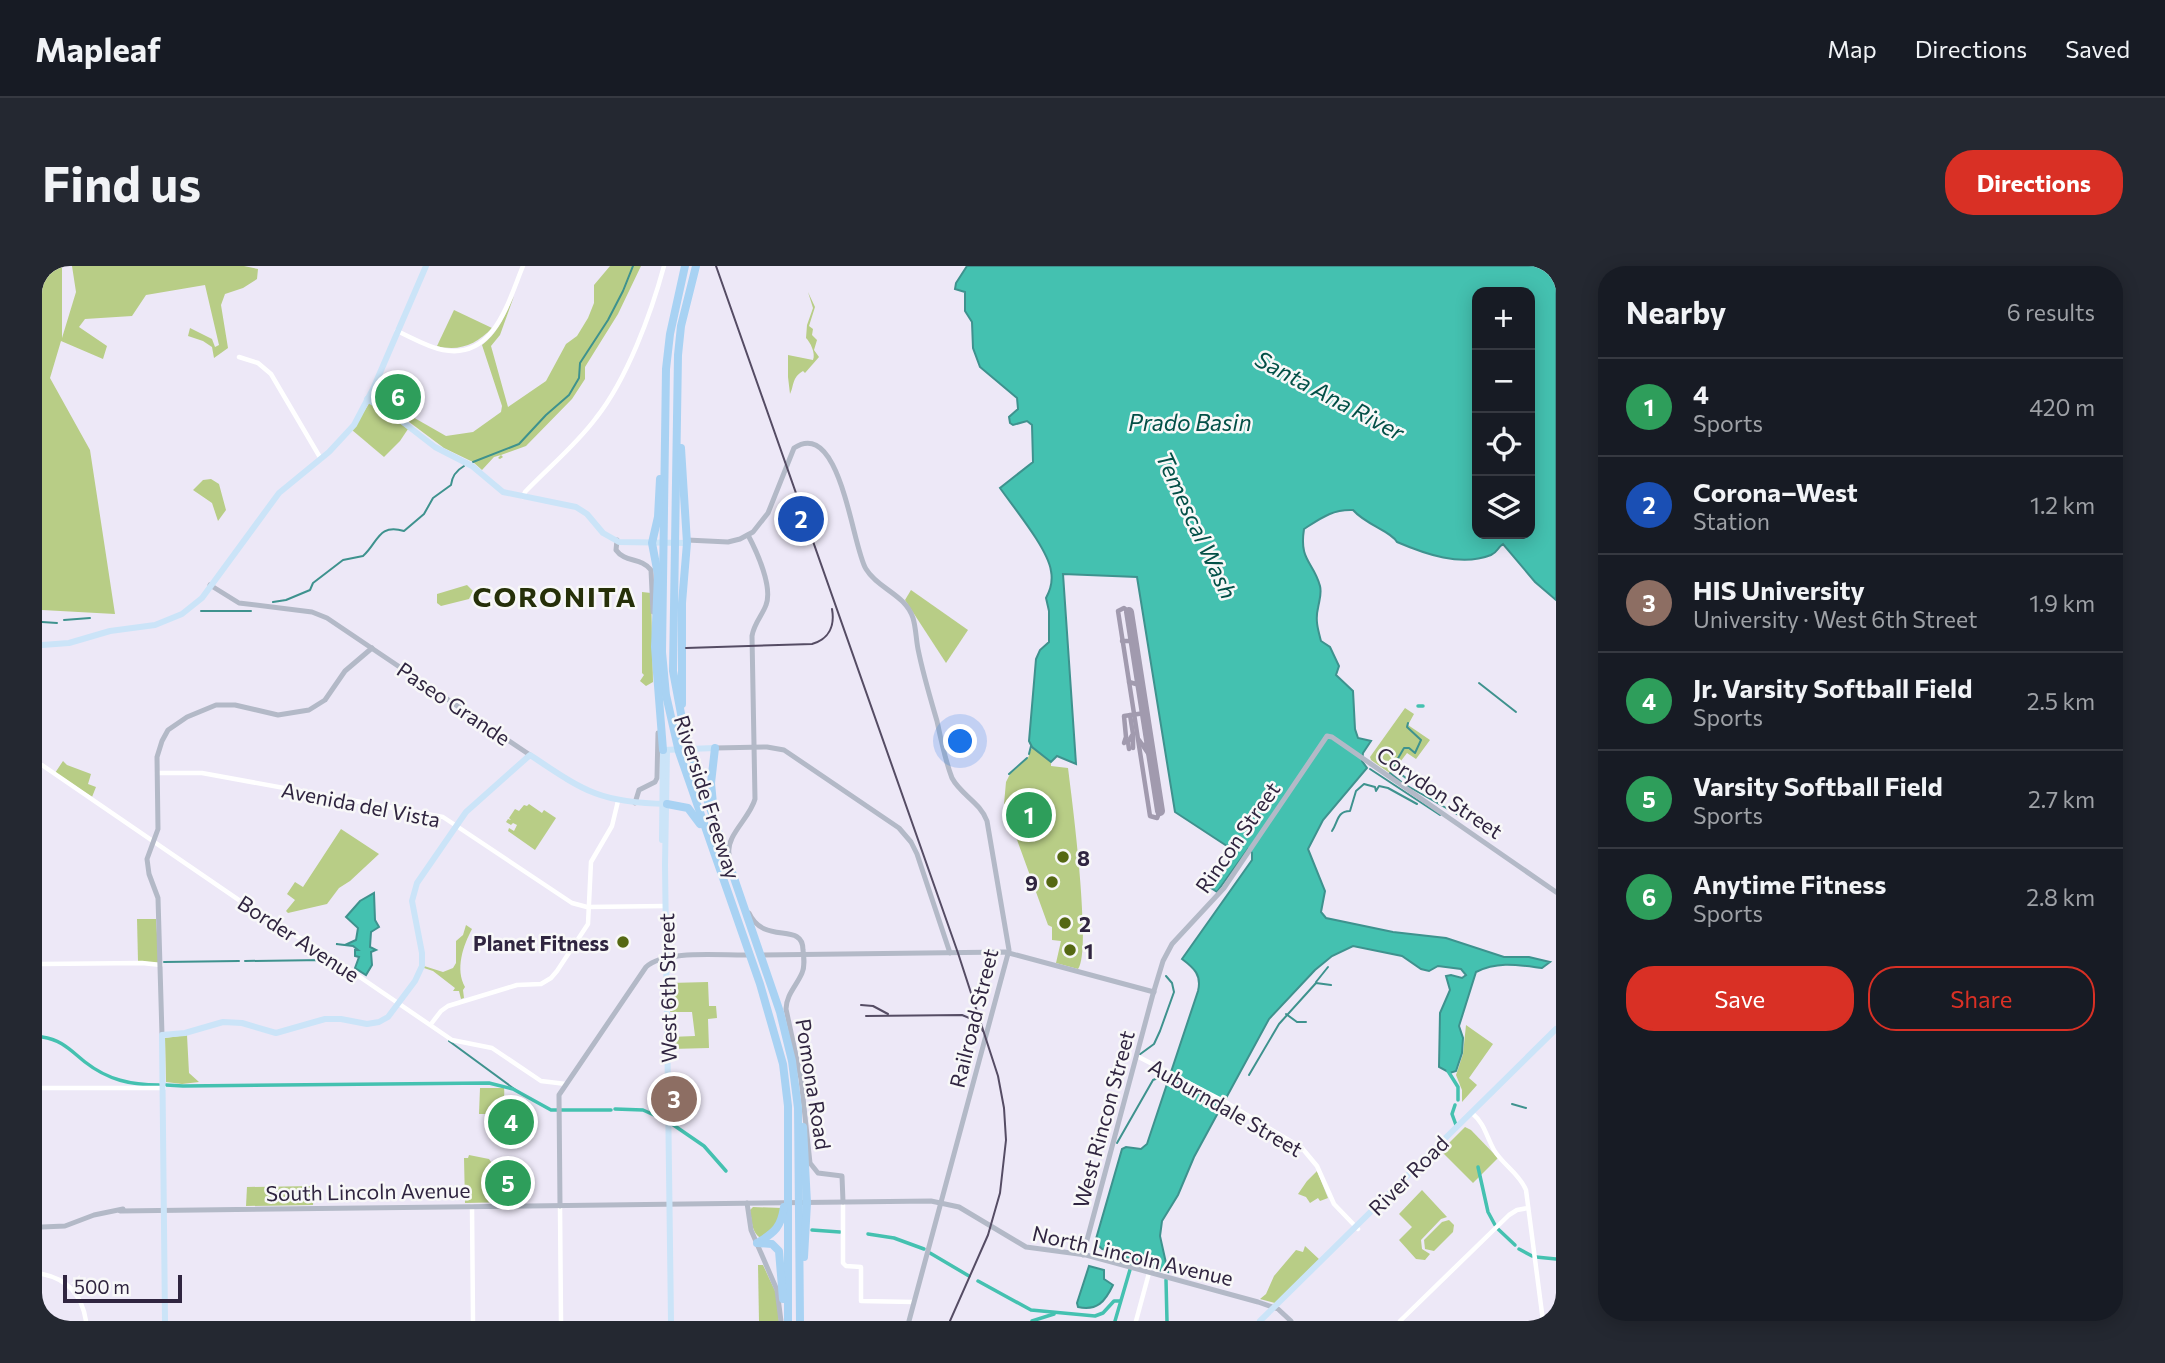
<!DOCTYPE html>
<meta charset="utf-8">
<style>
body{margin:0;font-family:Commissioner,sans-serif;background:#242831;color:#f1f3f6}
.controls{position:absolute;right:21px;top:21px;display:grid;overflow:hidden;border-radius:14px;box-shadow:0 4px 18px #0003}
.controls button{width:63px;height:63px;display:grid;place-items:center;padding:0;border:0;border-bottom:2px solid #363941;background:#171b24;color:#f1f3f6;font:35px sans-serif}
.scale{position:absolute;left:21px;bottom:18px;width:119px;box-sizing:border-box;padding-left:7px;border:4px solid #302540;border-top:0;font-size:19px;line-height:24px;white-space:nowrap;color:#302540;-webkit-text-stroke:5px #f8f8f8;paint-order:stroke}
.you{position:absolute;left:919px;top:476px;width:24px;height:24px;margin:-18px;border:5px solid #fff;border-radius:50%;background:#1a73e8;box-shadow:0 0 0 10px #1a73e833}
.badge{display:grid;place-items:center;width:46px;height:46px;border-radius:50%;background:#d93025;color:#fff;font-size:23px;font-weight:700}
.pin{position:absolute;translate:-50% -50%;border:4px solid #fff;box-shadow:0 2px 7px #0006}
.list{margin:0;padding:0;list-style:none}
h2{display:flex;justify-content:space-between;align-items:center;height:91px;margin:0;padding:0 28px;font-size:30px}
h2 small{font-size:23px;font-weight:400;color:#9ea1a6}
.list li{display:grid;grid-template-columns:46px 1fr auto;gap:21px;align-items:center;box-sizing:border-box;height:98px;padding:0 28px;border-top:2px solid #363941}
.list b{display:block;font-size:26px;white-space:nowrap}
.list p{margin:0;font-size:23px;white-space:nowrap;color:#9ea1a6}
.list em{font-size:23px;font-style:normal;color:#9ea1a6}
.actions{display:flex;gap:14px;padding:21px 28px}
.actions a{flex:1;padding:16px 0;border:2px solid #d93025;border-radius:28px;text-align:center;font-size:24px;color:#d93025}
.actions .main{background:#d93025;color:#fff}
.icon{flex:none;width:38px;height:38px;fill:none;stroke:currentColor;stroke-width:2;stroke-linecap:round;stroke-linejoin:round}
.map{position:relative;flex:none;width:1514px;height:1055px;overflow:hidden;border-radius:28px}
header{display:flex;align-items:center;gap:42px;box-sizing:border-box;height:98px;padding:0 35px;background:#171b24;border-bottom:2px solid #363941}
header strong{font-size:33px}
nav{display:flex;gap:38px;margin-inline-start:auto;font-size:24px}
.intro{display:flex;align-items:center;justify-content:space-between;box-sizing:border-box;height:168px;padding:0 42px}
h1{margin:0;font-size:49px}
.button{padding:18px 32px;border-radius:28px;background:#d93025;color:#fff;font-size:24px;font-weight:700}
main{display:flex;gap:42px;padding:0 42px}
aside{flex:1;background:#171b24;border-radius:28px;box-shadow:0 4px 18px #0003}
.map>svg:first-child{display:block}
.green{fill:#b8cd86}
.water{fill:#44c1b0;stroke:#3e928e;stroke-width:2;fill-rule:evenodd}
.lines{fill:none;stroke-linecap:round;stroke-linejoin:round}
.stream{stroke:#3e928e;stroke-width:2}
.canal{stroke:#44c1b0;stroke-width:3.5}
.taxiway{stroke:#a19aae;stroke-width:4.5}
.runway{stroke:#a19aae;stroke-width:10}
.tertiary{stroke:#fff;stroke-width:4.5}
.secondary{stroke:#b3b9c7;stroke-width:5}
.primary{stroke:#cbe4f8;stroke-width:6}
.motorway{stroke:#a8d2f3;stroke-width:8}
.rail{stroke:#554c64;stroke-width:2}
.poi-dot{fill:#556813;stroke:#f8f8f8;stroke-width:2.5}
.labels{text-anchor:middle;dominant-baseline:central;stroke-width:5;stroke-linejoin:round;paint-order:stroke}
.street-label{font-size:21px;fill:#302540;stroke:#f8f8f8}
.poi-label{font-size:21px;font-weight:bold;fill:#302540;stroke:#f8f8f8;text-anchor:start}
.water-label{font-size:23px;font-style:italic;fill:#035047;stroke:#f8f8f8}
.district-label{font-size:28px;font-weight:bold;letter-spacing:2px;fill:#263009;stroke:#f8f8f8}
</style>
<header>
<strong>Mapleaf</strong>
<nav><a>Map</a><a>Directions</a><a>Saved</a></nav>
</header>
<div class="intro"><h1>Find us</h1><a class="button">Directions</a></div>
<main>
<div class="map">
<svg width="1514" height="1055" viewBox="0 0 1514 1055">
<rect width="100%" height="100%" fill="#ede8f7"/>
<g class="green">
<polygon points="0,0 20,0 20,72 34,26 30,0 202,0 216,3 215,13 201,22 183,28 179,39 186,82 172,92 170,81 161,75 146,70 148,62 170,73 173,81 177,79 163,19 104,29 90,50 43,53 37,61 65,80 61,93 19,75 8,112 48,184 73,348 0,344"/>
<path d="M568 0H599L576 48 543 101V113L530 133 484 180 459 189 461 191 458 193 456 192 459 189 452 191 440 204 431 196 402 182 339 135 348 138 404 170 431 166 459 146 460 140 440 79C457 66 463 49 472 30L458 69 449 80 466 141 504 115 524 78 535 70 546 52 552 37V19Z"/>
<path d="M766 26 773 41 767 60 771 63 770 69 775 74 772 84 777 91 763 107 761 105C750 111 752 120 748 128L746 111V89L771 94C774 87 768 76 764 72L765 59 771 42Z"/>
<path d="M412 44 450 62C435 78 417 86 395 80Z"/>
<polygon points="328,136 366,163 358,175 342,191 310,164"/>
<polygon points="169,213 177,218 184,244 176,255 170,237 151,224 161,214"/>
<polygon points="425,319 431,325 427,333 399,340 395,337 395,328"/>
<polygon points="869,324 926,364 904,397 863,334"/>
<polygon points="600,326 609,327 611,416 604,420 598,415 602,409 600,407"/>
<polygon points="1363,442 1372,448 1366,459 1388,474 1374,493 1365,487 1349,508 1329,494 1328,491"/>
<path d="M990 481 1009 496V500L1026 502C1030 533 1050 685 1036 703L1014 697 1019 675 1010 674V661L1006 659 962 538 964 516 968 508 986 492Z"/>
<polygon points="21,495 25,499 49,508 46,518 54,521 50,531 13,507"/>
<polygon points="487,538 500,547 502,544 514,552 493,584 466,565 467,562 472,565 475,559 471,557 469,559 464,556 466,553 469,554 467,552 473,543 477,545 482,539 485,540"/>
<polygon points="299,563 337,588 308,615 297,622 285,638 246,647 244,645 253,634 245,628 253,616 261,621"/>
<polygon points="95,653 114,653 117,697 96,695"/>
<path d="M424 659 430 663C421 680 413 703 423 721L421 724 422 732 419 733 417 725H411L413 722 391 705 382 702V700L401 706 411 702 414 697V675L421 669Z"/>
<polygon points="666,716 667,740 674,740 675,752 666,753 667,782 629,783 628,771 653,770 650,746 628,746 628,717"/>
<polygon points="1424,759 1451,778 1427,812 1435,819 1420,836 1420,824 1414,809 1421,788"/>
<polygon points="145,769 147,807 157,816 140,818 124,816 123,772"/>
<path d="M438 822H462C464 840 455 849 437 848Z"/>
<polygon points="1423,861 1429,864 1456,892 1431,917 1399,885"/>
<polygon points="427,889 447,893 451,899 473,905 473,936 423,937 422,892 426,892"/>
<polygon points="1275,905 1286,932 1278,935 1276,932 1268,937 1264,931 1256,928 1265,915"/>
<polygon points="272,920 271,939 204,940 205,921"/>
<polygon points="1380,924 1405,951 1399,953 1379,974 1380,983 1388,988 1383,994 1374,993 1357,974 1370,961 1357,948"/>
<path d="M711 941 740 942 735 961 719 972C709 967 710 953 708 944Z"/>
<polygon points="1407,954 1412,959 1411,966 1392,985 1383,983 1382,974 1400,956"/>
<polygon points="1263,980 1278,994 1233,1037 1218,1033 1224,1028 1232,1010 1254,984 1261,986"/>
<polygon points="716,999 721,999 734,1027 737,1055 717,1055"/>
</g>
<g class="water">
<path d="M925 0H1514V334L1493 316 1461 278C1455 282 1456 286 1449 289 1419 301 1383 288 1355 276 1349 265 1324 259 1311 244 1291 243 1279 252 1262 263 1257 295 1271 295 1278 320 1280 328 1277 335 1276 342 1273 354 1276 364 1279 375L1288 381 1297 400 1294 409 1311 425 1313 463 1316 472 1329 475 1321 487 1320 495 1325 502 1281 554 1266 583 1283 625 1279 646 1284 652 1351 666 1404 672 1462 691H1487L1508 696 1500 702C1476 699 1456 695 1434 706L1417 760 1421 772 1420 787 1414 805 1408 807 1397 801 1398 747 1408 724 1404 710 1409 709 1420 712 1424 709 1419 703 1396 700 1387 705 1379 703 1360 690 1311 680 1290 690 1273 704 1227 753 1152 891 1136 929 1120 955 1118 970 1126 1006 1120 1005 1060 983 1054 977V973L1080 883 1084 881 1099 883 1105 878 1156 725C1160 709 1152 702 1140 693L1210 594V587L1206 583 1175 626 1169 622 1194 586 1133 546 1095 311 1021 308 1034 498 1015 490 1009 496 990 481 987 475 994 393 998 384 1007 376V345L1004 332C1009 323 1011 315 1009 305 1006 283 972 242 958 222L991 196 990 159 985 155 971 159 968 157 967 151 976 143 975 132 938 101 931 82 930 56 923 45V26L913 23 914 17ZM1435 26H1488V268H1435Z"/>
<polygon points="332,627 333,654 337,661 329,666 328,681 334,684 329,686 330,699 324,709 313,702 317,691 313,690 313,684 316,684 311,680 294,678 303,679 314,674 316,662 304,651 318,635"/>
<path d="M1047 1000 1062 1004V1013L1071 1019C1063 1036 1055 1045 1036 1041L1035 1037Z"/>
</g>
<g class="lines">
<g class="stream">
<polyline points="431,196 477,178 504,149 527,129 537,112 538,97 566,54 581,25 591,0"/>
<path d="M231 336 244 334 268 324 271 317 301 294 321 290C336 277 336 257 362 265L382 248 391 232 409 219C410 210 415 204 422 200"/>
<polyline points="159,345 209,345"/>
<polyline points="22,354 48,352"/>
<polyline points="0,356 15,357"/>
<polyline points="1437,417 1474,446"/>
<polyline points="987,488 989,480"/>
<polyline points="1348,502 1351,501 1362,482 1367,482 1373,487 1379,474 1365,461 1366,457"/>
<polyline points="1351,502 1369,516"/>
<polyline points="1328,503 1398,549"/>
<polyline points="1348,507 1362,518 1420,551"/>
<polyline points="967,508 985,492"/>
<path d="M1290 565C1296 556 1295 545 1308 545L1314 525 1322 518 1333 521 1334 525 1337 520 1346 522 1375 538"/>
<polyline points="203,695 282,694 292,696"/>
<polyline points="122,696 197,695"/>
<polyline points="1274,716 1286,701"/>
<polyline points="1244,748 1255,756 1264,756"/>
<polyline points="407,775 475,825"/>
<polyline points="1097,789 1112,778 1118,765 1132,726 1130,717 1124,710"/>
<polyline points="1207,809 1237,758 1274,717 1289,719"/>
<polyline points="1470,838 1484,842"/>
<polyline points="1075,877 1111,814 1116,812 1127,814"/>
</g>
<g class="canal">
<polyline points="1376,440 1381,440"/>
<path d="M0 771C20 774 28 784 43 796 66 814 89 819 117 819"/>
<polyline points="1406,805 1416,821 1416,834"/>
<polyline points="124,819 141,820 447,817 471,823 509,844 569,844"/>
<polyline points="1413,839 1410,848 1414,859"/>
<polyline points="573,843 601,844 623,854"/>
<polyline points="630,858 662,880 684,905"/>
<polyline points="1436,901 1446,946 1453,959"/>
<polyline points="1456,963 1473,979"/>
<polyline points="770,964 798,966"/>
<polyline points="826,968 852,972 882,983"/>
<polyline points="1477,983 1490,990"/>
<polyline points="888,987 927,1010"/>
<polyline points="1494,991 1514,993"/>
<polyline points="1124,1014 1125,1055"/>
<polyline points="936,1015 989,1044 1053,1050 1061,1047 1072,1035 1078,1035"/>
<polyline points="990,1055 1012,1048"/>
<polyline points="1073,1055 1092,990"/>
</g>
<g class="taxiway">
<polyline points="1087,346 1082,342 1076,345 1108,550 1115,552 1118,545"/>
<polyline points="1080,375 1088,375 1093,382"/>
<polyline points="1087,416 1094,418 1097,410"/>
<polyline points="1097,474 1110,493"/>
<polyline points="1082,477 1084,471 1082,450 1103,447"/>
<polyline points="1102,479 1106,478 1106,470"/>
<polyline points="1091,482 1091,469"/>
<polyline points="1087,483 1086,476 1091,468 1088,449"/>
</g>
<polyline class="runway" points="1087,346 1118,545"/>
<g class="tertiary">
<path d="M355 65C369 71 385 81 401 84 452 94 466 36 481 0"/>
<polyline points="197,91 216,97 229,108 279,193"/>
<path d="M481 231 483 226C507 201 534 179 554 152 585 113 609 48 622 0"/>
<polyline points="0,499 226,654 274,681 410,774 450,782 499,815 524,818"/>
<polyline points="115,507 160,507 401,551 530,637 545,641 624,640"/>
<polyline points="0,698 100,697 119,699"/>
<polyline points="389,758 399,745 406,740 475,719 499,718 509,712 515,705 546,658 549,596 570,560 576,535"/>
<polyline points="1095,790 1185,837 1260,882 1275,900 1292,938 1316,963"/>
<polyline points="0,822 122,822"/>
<path d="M1430 847C1443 858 1444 870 1452 884 1461 899 1477 907 1484 924L1501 1055"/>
<polyline points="801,936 801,997 804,1000 819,1001 819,1035 872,1036"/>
<polyline points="430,940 431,1055"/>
<polyline points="518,940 519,1055"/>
<path d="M0 1008C25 1013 40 1029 44 1055"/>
<polyline points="1094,1055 1107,1007"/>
<polyline points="1358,1055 1467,949 1475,944 1486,942"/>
</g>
<g class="secondary">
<path d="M575 274 574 284C583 297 599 291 609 304L611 346"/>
<path d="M645 274 686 276 698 273 711 266 726 247 752 182C799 151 810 281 824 303 836 323 863 328 871 352 874 362 874 373 876 383 881 408 888 431 895 455 899 474 903 494 910 512 919 529 938 536 945 555L967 684 867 1055"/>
<polyline points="168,319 197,337 270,346 285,352 488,489"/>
<polyline points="673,482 725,481 742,484 857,562 869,576 875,588 908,687"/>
<polyline points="593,537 597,524 613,516 615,512 616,467"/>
<path d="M687 588C684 569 708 552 713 533L710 370C712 357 720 350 724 339 731 321 715 286 706 269"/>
<path d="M707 647C722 680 761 655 761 684 762 692 763 700 760 707 755 719 744 729 744 743L759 813 768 897 776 907 800 910 801 936"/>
<polyline points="718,689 963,686 1112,726"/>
<polyline points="120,769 116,632 107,608 105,593 116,563 115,491 120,475 126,464 145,451 174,439 193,439 236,449 267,444 283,434 303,405 330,382"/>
<polyline points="705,937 709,964 735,1024 739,1055"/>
<path d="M518 940 517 829 604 701C623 683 682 690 708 689"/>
<polyline points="78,945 889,935 917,941 984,981 1044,989 1216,1036 1236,1043 1249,1055"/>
<polyline points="0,961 23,960 52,949 81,943"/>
<polyline points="1041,989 1111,728 1121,695 1130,678 1182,622 1285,470 1290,471 1514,626"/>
</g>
<g class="primary">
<polyline points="325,133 353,150 393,181 430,200 461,226 534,241 545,248 561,267 577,276 645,277"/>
<polyline points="0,379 27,377 68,365 113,359 140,348 160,332 237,227 287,186 312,159 331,123 384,0"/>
<polyline points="625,484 623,599 629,1055"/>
<polyline points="620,574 621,484 673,482"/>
<path d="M123 1055 120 769 143 767 181 756 200 757 234 767 283 753H299L325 758 337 756 346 751 373 715 380 700V687L370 635 375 617 424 546 488 489C542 525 558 537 625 538"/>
<polyline points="1218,1055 1514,763"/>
</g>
<g class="motorway">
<polyline points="643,0 628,68 624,103 620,386 624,429 637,486 718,718 741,798 746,840 746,1055"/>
<polyline points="654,0 639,60 636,89 631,405 643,469 738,746 750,795 756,842 758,1055"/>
<polyline points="639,182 645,277 640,337 640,438"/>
<polyline points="616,309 613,381 621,484"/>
<polyline points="617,314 610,277 616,251 618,213"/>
<polyline points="625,538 646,542 658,558"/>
<polyline points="671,538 669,517 673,482"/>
<polyline points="761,861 765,937 762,991"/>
<path d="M717 976C733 966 739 961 742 941"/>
<polyline points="715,977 730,978 737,985 741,1033"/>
</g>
<g class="rail">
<polyline points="674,0 916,687 956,810 962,842 964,874 958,927 946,969 908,1055"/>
<path d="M644 382 770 378C787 373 793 360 790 343"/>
<polyline points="819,739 831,740 846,748"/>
<polyline points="824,750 920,749 932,754 941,765"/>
</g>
</g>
<g class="poi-dot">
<circle cx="1021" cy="591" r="7"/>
<circle cx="1010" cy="616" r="7"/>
<circle cx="1023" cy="657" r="7"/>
<circle cx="581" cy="676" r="7"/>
<circle cx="1028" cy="684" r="7"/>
</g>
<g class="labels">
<g class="street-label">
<text transform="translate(412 437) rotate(34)">Paseo Grande</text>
<text transform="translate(1398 526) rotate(34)">Corydon Street</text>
<text transform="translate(666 531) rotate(72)">Riverside Freeway</text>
<text transform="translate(319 538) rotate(11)">Avenida del Vista</text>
<text transform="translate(1195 571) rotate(-55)">Rincon Street</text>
<text transform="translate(257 672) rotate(33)">Border Avenue</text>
<text transform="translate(625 722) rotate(-91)">West 6th Street</text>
<text transform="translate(931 752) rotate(-76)">Railroad Street</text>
<text transform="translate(772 818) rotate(81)">Pomona Road</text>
<text transform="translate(1184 841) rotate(30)">Auburndale Street</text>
<text transform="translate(1061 853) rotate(-75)">West Rincon Street</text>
<text transform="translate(1366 909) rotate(-45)">River Road</text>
<text transform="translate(326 925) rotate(-1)">South Lincoln Avenue</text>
<text transform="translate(1091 989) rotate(13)">North Lincoln Avenue</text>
</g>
<g class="poi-label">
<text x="1035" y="591">8</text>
<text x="996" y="616" text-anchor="end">9</text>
<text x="1037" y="657">2</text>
<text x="567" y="676" text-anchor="end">Planet Fitness</text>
<text x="1042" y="684">1</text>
</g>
<g class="water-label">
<text transform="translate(1288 129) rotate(28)">Santa Ana River</text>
<text x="1148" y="156">Prado Basin</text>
<text transform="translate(1155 259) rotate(65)">Temescal Wash</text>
</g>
<g class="district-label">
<text x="513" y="330">CORONITA</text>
</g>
</g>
</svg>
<div class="controls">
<button>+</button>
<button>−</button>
<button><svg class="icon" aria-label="locate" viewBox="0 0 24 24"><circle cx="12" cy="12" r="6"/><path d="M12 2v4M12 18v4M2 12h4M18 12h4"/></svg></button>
<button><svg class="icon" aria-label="layers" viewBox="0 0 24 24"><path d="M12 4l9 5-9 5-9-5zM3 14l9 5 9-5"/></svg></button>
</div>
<div class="scale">500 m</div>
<div class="you"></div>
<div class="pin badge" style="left:987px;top:549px;background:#2e9e5b">1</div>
<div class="pin badge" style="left:759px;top:253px;background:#1a4fb4">2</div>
<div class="pin badge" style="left:632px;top:833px;background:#8d6e63">3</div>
<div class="pin badge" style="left:469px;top:856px;background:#2e9e5b">4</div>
<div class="pin badge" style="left:466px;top:917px;background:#2e9e5b">5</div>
<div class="pin badge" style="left:356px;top:131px;background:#2e9e5b">6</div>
</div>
<aside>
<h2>Nearby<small>6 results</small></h2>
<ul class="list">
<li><span class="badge" style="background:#2e9e5b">1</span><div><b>4</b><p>Sports</p></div><em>420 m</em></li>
<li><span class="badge" style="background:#1a4fb4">2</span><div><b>Corona–West</b><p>Station</p></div><em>1.2 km</em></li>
<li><span class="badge" style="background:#8d6e63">3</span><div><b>HIS University</b><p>University · West 6th Street</p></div><em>1.9 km</em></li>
<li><span class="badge" style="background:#2e9e5b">4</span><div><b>Jr. Varsity Softball Field</b><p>Sports</p></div><em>2.5 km</em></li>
<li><span class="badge" style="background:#2e9e5b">5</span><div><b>Varsity Softball Field</b><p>Sports</p></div><em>2.7 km</em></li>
<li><span class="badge" style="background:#2e9e5b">6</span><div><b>Anytime Fitness</b><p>Sports</p></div><em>2.8 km</em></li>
</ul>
<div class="actions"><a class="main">Save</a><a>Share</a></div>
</aside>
</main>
